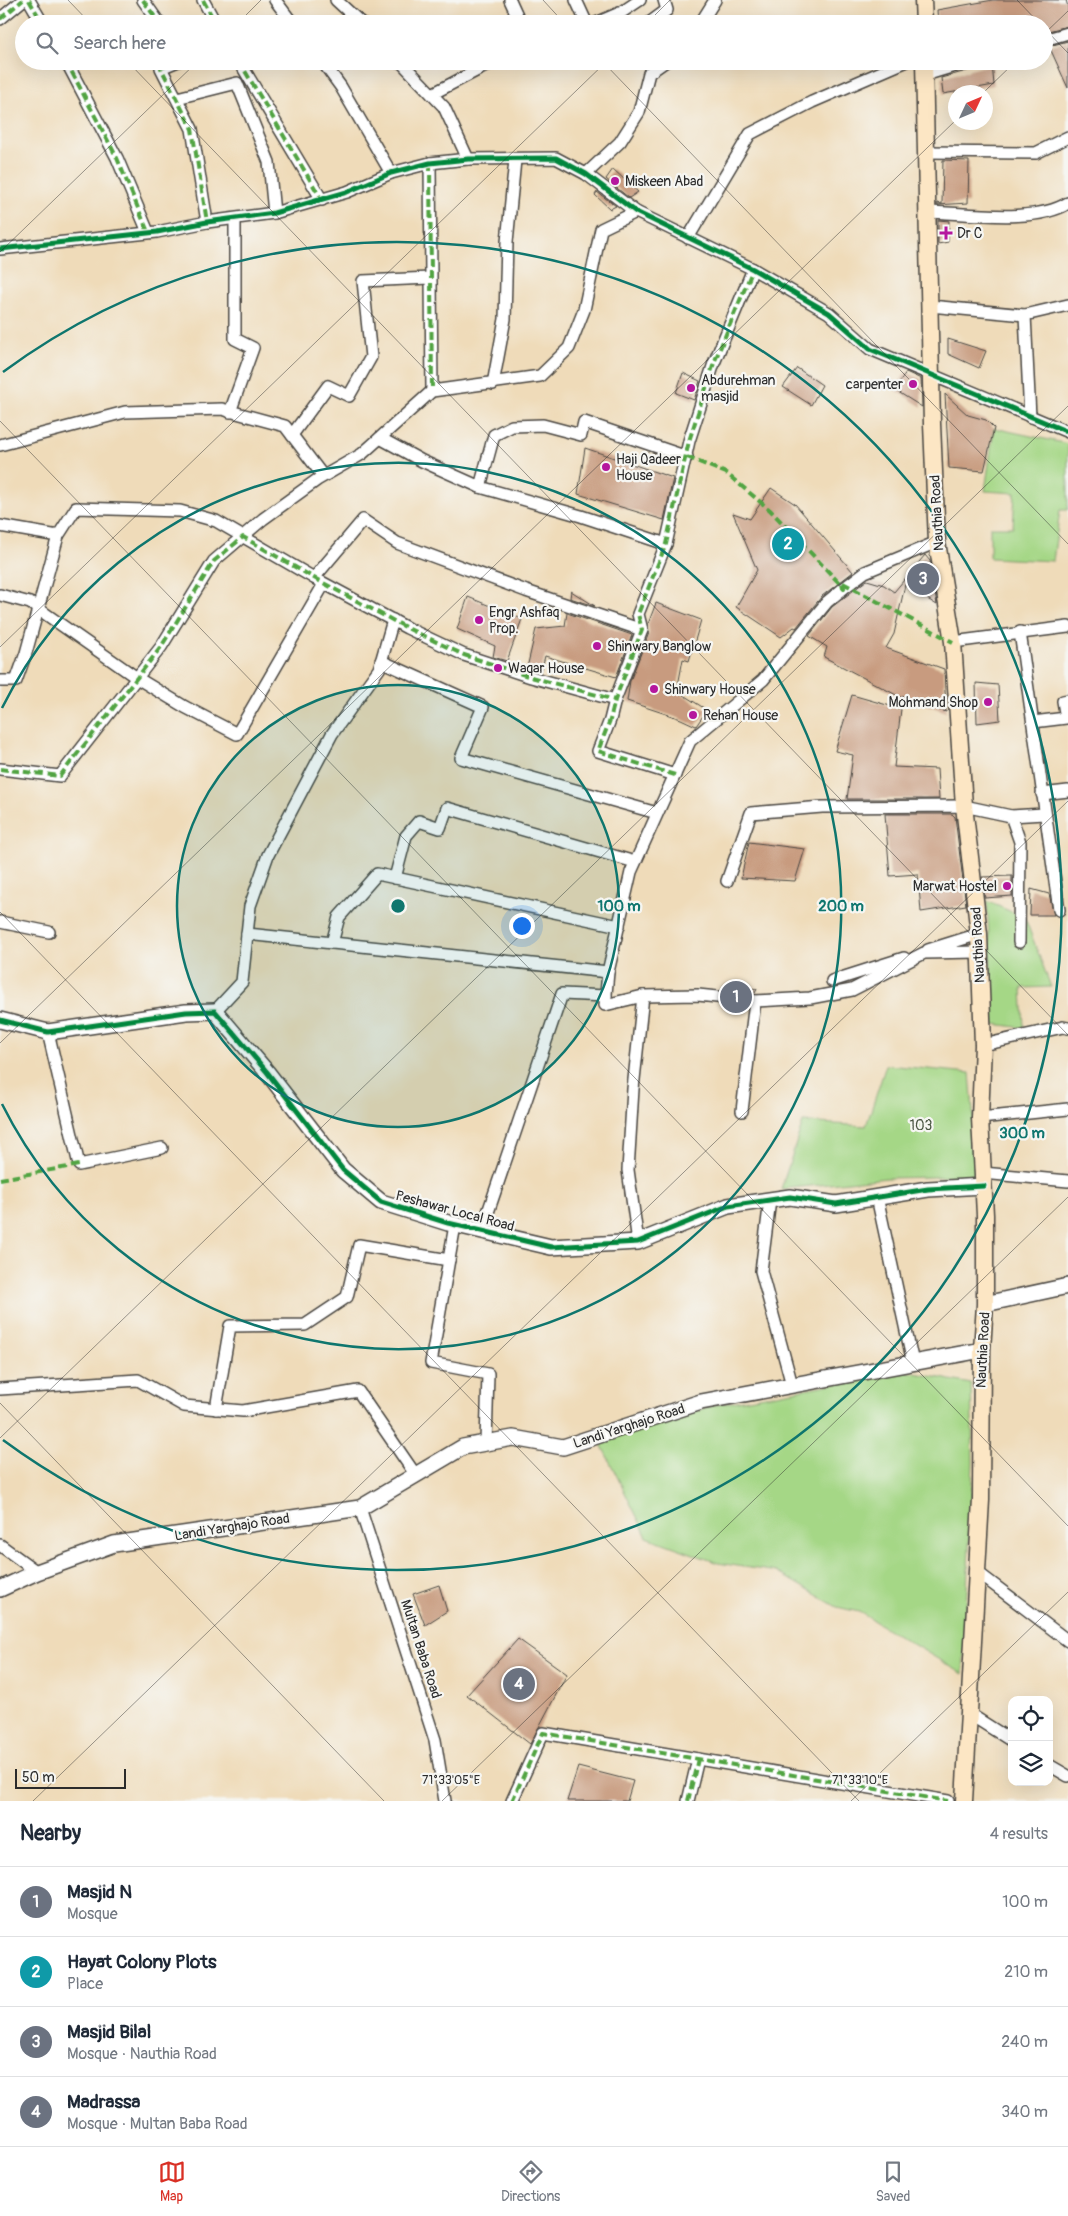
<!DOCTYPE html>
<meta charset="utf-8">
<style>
body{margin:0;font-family:Pangolin,sans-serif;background:#f6f6f7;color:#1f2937}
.controls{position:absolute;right:15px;bottom:15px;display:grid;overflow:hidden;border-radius:10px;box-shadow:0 5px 20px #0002}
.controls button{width:45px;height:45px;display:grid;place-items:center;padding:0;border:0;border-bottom:1px solid #e0e1e3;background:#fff;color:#1f2937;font:25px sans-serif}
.compass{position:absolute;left:948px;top:85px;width:45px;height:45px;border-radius:50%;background:#fff;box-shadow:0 5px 20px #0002;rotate:46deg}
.scale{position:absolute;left:15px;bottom:12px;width:111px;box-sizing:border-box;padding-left:5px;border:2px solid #2b2b2b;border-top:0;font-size:14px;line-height:18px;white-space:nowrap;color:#2b2b2b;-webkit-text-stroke:4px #f6f6f2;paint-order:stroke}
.you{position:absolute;left:521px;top:925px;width:18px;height:18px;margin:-12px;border:4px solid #fff;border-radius:50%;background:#1a73e8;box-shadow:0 0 0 8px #1a73e833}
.badge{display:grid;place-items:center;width:32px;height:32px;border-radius:50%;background:#d93025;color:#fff;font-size:16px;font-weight:700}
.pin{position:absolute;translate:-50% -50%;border:2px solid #fff;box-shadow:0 1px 5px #0006}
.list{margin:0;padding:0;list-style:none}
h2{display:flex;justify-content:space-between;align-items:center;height:65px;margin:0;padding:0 20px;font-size:21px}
h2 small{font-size:16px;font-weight:400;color:#747a83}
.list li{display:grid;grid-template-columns:32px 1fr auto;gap:15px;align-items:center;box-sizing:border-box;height:70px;padding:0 20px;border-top:1px solid #e0e1e3}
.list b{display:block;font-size:19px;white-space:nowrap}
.list p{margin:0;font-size:16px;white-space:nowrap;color:#747a83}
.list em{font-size:16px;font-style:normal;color:#747a83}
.icon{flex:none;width:28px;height:28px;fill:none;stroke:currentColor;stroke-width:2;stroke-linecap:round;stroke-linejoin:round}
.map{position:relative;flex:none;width:1068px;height:1801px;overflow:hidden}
.search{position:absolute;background:#fff;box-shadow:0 5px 20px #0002;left:15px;right:15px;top:15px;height:55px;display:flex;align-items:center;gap:12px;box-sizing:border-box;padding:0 18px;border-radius:28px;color:#747a83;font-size:19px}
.sheet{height:345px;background:#fff}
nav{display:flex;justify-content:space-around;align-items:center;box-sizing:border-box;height:70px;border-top:1px solid #e0e1e3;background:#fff;font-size:14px;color:#747a83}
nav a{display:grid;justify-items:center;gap:2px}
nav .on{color:#d93025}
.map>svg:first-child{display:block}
.green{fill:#a5d786;stroke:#688158}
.building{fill:#c89b7f}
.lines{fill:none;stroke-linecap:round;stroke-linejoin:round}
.minor-casing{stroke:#484540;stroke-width:14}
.tertiary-casing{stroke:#484540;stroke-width:18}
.secondary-casing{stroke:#484540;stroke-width:19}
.minor{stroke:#fff;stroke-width:11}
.tertiary{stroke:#fff;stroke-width:15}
.secondary{stroke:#fce6c4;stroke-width:16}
.quiet{stroke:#51a443;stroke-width:4;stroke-dasharray:8 4;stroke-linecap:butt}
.cycleway-casing{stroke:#f6f6f2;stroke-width:8}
.cycleway{stroke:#00873e;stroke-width:5}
.ticks{fill:none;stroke:#2b2b2b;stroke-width:1;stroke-opacity:0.45}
.ring{fill:none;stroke:#0f766e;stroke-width:2.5}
.poi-dot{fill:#b5179e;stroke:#f6f6f2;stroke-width:2}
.labels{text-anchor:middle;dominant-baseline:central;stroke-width:4.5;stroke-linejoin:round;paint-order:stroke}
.poi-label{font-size:14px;fill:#2b2b2b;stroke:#f6f6f2;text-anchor:start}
.street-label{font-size:14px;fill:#2b2b2b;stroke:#f6f6f2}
.park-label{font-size:14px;fill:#4a5642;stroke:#f6f6f2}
.ticks-label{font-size:12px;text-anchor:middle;fill:#2b2b2b;stroke:#f6f6f2;stroke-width:4.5;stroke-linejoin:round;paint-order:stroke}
.centre{fill:#0f766e;stroke:#f6f6f2;stroke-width:2.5}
.ring-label{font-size:15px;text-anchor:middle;font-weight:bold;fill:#0f766e;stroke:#f6f6f2;stroke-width:4.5;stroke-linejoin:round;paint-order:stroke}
</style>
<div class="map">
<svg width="1068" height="1801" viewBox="0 0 1068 1801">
<rect width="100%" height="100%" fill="#f6f6f2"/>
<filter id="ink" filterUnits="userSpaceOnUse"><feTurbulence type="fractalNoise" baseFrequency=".02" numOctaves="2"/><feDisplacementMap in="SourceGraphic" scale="10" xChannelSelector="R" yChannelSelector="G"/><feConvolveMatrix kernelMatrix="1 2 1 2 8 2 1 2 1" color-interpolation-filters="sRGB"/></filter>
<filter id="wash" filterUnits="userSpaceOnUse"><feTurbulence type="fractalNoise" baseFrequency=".0096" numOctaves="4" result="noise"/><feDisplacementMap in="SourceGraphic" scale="20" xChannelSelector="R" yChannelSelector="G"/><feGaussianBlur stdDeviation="1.12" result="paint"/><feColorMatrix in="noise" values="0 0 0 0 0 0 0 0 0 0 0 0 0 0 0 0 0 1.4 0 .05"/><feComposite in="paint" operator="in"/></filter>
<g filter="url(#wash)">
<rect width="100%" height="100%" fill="#efdbb9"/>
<g class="green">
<polygon points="994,428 1068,444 1068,510 1060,510 1053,561 990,558 990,527 1013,527 1015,493 985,491"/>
<polygon points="987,901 1025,918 1051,987 1022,988 1024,1028 994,1024"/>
<polygon points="886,1065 970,1073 978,1176 887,1178 781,1189 803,1122 866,1126"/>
<polygon points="905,1371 971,1384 973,1462 963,1674 859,1612 837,1607 777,1572 718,1563 647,1537 600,1442 715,1405"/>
</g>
<g id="blocks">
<g class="building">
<polygon points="993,0 1066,0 1068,7 1068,26 1044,32 1044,24 938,24 937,10"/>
<polygon points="1068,41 1068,88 1049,46"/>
<polygon points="992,64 994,85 943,94 941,78"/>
<polygon points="943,160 969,161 968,203 937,205 937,203 942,204"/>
<polygon points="613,169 638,192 629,198 606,179"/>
<polygon points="597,192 616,206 610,209 595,195"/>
<polygon points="938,220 949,221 948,242 938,244"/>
<polygon points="948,339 986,351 979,368 948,354"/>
<polygon points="797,368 822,385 811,405 783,387"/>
<polygon points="906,372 921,379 922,407 895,390"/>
<polygon points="683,373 700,381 694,400 676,393"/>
<polygon points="945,394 968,415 986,420 994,428 984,471 949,468"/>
<polygon points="585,448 673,478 664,520 578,494"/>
<polygon points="771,488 795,504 853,572 822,596 796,628 794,627 781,637 736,607 757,570 733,513 750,519"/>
<polygon points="925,555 930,561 937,605 905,585 894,634 886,648 944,669 946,712 903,696 902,698 824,657 827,647 809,636 832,607 867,580 884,585 894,592"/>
<polygon points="571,591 595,606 570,598"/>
<polygon points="468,597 522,619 507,661 493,657 495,646 457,629"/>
<polygon points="656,603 701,620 689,661 683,659 677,691 707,710 696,726 681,719 627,701 630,681 649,633 648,624"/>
<polygon points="567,613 632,635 616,677 545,656 541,672 527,668 536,629 565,626"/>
<polygon points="976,683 998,685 1000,720 977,723"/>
<polygon points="852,695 901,709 894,767 937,769 939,799 847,799 853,755 835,751"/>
<polygon points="885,814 952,814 955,817 966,905 921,912 918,874 890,876"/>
<polygon points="749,842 805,849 795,881 741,878"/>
<polygon points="1012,876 1012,896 985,898 982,877"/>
<polygon points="1031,889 1049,894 1054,915 1030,915"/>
<polygon points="724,985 757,989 755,993 722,990"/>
<polygon points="439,1585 447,1611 425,1625 413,1594"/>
<polygon points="518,1639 567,1674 530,1744 467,1695"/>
<polygon points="578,1767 633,1781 627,1801 567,1801"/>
</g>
</g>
</g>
<g filter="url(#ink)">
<use href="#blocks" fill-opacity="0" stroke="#484540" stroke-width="1"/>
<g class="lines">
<g class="minor-casing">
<g id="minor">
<polyline points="29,0 43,24"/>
<polyline points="143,0 160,24"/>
<polyline points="203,0 216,24"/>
<polyline points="275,0 293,24"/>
<polyline points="336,0 362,24"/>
<polyline points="510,0 521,24"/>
<polyline points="576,0 587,24"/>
<polyline points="0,19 23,0"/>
<polyline points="594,24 622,12 640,0"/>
<polyline points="648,24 667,10 664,0"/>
<polyline points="700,24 715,0"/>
<polyline points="1044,40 1068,33"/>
<polyline points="66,61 117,158 148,232"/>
<polyline points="178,61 161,68 192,129 207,222"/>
<polyline points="239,61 322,200"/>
<polyline points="322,61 341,87 391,173"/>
<polyline points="400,61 444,107 468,159"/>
<polyline points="925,75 971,61"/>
<polyline points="432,94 495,61"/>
<polyline points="177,98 237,83 269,162 274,213"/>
<polyline points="927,152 1036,153 1068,137"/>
<polyline points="430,163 432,391"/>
<polyline points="586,174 620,142 639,112 649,73 666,61"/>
<path d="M928 212C967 213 1035 224 1068 203"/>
<polyline points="688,238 750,134 812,102 907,61"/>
<polyline points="0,249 157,232 207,222 274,213 347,192 391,173 430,163 468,159 556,158 586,174 636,212 753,269 829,313 870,349 1068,432"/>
<polyline points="930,306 1025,315"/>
<polyline points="493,384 505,319 507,242 515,160"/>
<polyline points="230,412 253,348 235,339 235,219"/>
<polyline points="1030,417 1025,315 1068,305"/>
<polyline points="292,435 328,386 349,396 371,357 363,281 430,278"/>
<polyline points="380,438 422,461 480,487 581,516 666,544"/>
<polyline points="0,445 125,412 222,409 285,426 323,476"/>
<polyline points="480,487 494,435 512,426 543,425 581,435 584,422 687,457"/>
<polyline points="0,526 58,536"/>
<polyline points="314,578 363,520 397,543 526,591 642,630"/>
<polyline points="0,595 30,603 137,678 185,707 237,734 324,584"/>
<polyline points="1020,632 1059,910"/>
<polyline points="953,642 1068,627"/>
<polyline points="381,661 483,707 461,758 657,813"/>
<polyline points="0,681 16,681 26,653 58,536 76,508 180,511 216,521 314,578 407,628 464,655 531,677 615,700"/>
<polyline points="1033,722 1066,718 1063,701 1068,700"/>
<polyline points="0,769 60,776 161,647 214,561 263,519 317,480 362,454 432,391 540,376 569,348 584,310 601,229 636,212"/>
<polyline points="675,775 598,751 610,720 615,700 642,630 638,614 666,544 689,441 714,363 753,269"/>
<polyline points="1042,794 1068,791"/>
<polyline points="1011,816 1020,842 1019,942"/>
<polyline points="395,878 406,836 419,821 440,828 447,808 635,862"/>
<polyline points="727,881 751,813 822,807 964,806 1011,816 1044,814"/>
<polyline points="0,922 49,932"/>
<polyline points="247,934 608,972"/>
<polyline points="332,943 339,917 377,874 619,926"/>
<polyline points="928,950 979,934"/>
<polyline points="832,981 904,958"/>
<polyline points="643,996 698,995 755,1001 810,998 852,990 924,953 978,952"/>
<polyline points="215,1011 242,982 250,906 268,855 332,734 379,669 393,620"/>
<polyline points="48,1032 79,1165 162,1148"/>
<polyline points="983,1045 1063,1027 1068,1028"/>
<polyline points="742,1111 755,1001"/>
<polyline points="980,1118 1068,1109"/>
<polyline points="983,1173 1068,1181"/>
<polyline points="877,1197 913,1363"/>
<polyline points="770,1200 761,1271 792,1385"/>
<polyline points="455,1225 431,1363 488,1374 486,1443"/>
<polyline points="482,1230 562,994 606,996"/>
<polyline points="638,1242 628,1170 633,1089 643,996 605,1005 608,972 631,872 690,741 763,680 827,602 844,588 865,572 937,542"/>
<polyline points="0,1389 138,1380 184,1406 243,1411 358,1391 415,1474"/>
<polyline points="216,1409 230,1326 305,1325 347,1297 359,1245 449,1260"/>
<polyline points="360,1508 435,1740 445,1801"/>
<polyline points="0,1545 37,1572"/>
<polyline points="977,1572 1068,1641"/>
<polyline points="968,1713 1012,1741"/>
<polyline points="1049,1765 1068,1776"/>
<polyline points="512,1801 543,1733 948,1801"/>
<polyline points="688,1801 698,1759"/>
</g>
</g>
<g class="tertiary-casing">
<g id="tertiary">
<polyline points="0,1020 48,1032 186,1012 215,1011 267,1072 343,1170 381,1202 448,1223 551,1247 638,1242 728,1206 790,1197 836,1204 928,1189 984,1186"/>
<polyline points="985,1304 1068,1286"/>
<polyline points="0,1589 37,1572 114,1544 360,1508 463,1447 513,1438 563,1447 701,1402 982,1350"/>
</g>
</g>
<g class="secondary-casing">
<g id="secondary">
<polyline points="923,0 924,24"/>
<polyline points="924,61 932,424 937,542 953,642 964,806 979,934 983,1045 980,1118 985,1215 985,1304 982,1350 981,1500 964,1801"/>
</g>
</g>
<use href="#minor" class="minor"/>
<use href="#tertiary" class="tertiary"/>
<use href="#secondary" class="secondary"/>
<g class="quiet">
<polyline points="29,0 43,24"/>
<polyline points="143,0 160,24"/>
<polyline points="203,0 216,24"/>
<polyline points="0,19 23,0"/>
<polyline points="66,61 117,158 148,232"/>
<polyline points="178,61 161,68 192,129 207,222"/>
<polyline points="239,61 322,200"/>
<polyline points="430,163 432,391"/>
<polyline points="687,457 726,473 770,510 844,588 841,582 953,642"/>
<polyline points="0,769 60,776 161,647 214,561 243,537 314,578 407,628 464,655 531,677 615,700"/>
<polyline points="675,775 598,751 610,720 615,700 642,630 638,614 666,544 689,441 714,363 753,269"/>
<polyline points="0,1179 79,1165"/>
<polyline points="512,1801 543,1733 948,1801"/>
<polyline points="688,1801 698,1759"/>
</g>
<g class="cycleway-casing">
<g id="cycleway">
<polyline points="0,249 157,232 207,222 274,213 347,192 391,173 430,163 468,159 556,158 586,174 636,212 753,269 829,313 870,349 1068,432"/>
<polyline points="0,1020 48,1032 186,1012 215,1011 267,1072 343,1170 381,1202 448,1223 551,1247 638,1242 728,1206 790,1197 836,1204 928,1189 984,1186"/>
</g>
</g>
<use href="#cycleway" class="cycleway"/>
</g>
</g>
<path class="ticks" d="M68 0 91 24M543 0 565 24M1017 0 1040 24M237 24 261 0M646 24 670 0M1044 28 1068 53M1044 34 1068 11M127 61 1068 1035M602 61 1068 544M984 92 1016 61M0 252 198 61M0 421 1068 1526M0 647 607 61M0 912 859 1801M0 1043 956 120M0 1403 384 1801M0 1438 1068 406M33 1801 1068 801M442 1801 1068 1197M851 1801 1068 1592"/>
<circle cx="398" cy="906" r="221" fill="#0f766e" fill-opacity=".12"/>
<g class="ring">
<circle cx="398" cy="906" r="221"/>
<path d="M2 708A443 443 0 1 1 2 1104"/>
<path d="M3 372A664 664 0 1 1 3 1440"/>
</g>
<g class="poi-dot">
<circle cx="615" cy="181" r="5"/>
<path d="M943.5 225.5h5v5h5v5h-5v5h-5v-5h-5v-5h5z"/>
<circle cx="913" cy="384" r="5"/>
<circle cx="691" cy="388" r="5"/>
<circle cx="606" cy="467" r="5"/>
<circle cx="479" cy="620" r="5"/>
<circle cx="597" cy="646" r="5"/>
<circle cx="498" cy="668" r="5"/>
<circle cx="654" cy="689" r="5"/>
<circle cx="988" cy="702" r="5"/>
<circle cx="693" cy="715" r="5"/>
<circle cx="1007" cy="886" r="5"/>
</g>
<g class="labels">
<g class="poi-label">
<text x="625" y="181">Miskeen Abad</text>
<text x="957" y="233">Dr C</text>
<text x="701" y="380">Abdurehman<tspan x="701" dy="16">masjid</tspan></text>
<text x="903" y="384" text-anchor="end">carpenter</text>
<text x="616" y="459">Haji Qadeer<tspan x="616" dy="16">House</tspan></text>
<text x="489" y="612">Engr Ashfaq<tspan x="489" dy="16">Prop.</tspan></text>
<text x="607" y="646">Shinwary Banglow</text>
<text x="508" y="668">Waqar House</text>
<text x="664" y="689">Shinwary House</text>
<text x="978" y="702" text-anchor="end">Mohmand Shop</text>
<text x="703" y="715">Rehan House</text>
<text x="997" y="886" text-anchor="end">Marwat Hostel</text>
</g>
<g class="street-label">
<text transform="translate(937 513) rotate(-93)">Nauthia Road</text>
<text transform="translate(978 945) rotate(-93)">Nauthia Road</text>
<text transform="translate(455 1211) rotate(15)">Peshawar Local Road</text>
<text transform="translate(983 1350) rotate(-87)">Nauthia Road</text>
<text transform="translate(629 1426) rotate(-18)">Landi Yarghajo Road</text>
<text transform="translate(232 1527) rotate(-9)">Landi Yarghajo Road</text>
<text transform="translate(421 1649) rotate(72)">Multan Baba Road</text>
</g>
<g class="park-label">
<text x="921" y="1125">103</text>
</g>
</g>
<g class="ticks-label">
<text x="451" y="1784">71°33'05"E</text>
<text x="860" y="1784">71°33'10"E</text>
</g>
<circle cx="398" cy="906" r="8" class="centre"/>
<g class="ring-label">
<text x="619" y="911">100 m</text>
<text x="841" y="911">200 m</text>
<text x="1022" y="1138">300 m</text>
</g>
</svg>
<div class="controls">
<button><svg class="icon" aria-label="locate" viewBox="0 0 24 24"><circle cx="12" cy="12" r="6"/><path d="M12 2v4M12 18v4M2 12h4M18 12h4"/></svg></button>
<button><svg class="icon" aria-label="layers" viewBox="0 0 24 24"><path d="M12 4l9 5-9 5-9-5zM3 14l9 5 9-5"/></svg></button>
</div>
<svg class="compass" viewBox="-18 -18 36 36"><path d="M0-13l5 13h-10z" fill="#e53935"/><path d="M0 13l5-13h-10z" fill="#747a83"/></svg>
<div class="scale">50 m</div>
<div class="you"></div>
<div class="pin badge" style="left:736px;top:997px;background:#6b7280">1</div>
<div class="pin badge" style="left:788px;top:544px;background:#0f9aa8">2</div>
<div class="pin badge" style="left:923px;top:579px;background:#6b7280">3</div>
<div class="pin badge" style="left:519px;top:1684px;background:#6b7280">4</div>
<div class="search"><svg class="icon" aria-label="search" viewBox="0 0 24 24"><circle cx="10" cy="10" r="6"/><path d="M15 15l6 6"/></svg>Search here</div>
</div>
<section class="sheet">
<h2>Nearby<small>4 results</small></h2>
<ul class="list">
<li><span class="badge" style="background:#6b7280">1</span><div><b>Masjid N</b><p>Mosque</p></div><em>100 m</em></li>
<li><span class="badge" style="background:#0f9aa8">2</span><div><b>Hayat Colony Plots</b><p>Place</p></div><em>210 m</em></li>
<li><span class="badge" style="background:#6b7280">3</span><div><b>Masjid Bilal</b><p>Mosque · Nauthia Road</p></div><em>240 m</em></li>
<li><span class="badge" style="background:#6b7280">4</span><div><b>Madrassa</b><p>Mosque · Multan Baba Road</p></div><em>340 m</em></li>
</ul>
</section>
<nav>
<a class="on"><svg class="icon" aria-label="map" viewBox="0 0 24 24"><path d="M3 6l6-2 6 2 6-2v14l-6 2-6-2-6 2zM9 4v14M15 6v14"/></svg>Map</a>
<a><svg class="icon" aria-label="directions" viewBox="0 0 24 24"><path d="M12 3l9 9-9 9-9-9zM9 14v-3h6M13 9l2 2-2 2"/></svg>Directions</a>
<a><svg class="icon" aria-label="saved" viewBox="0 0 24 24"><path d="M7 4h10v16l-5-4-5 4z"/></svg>Saved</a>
</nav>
